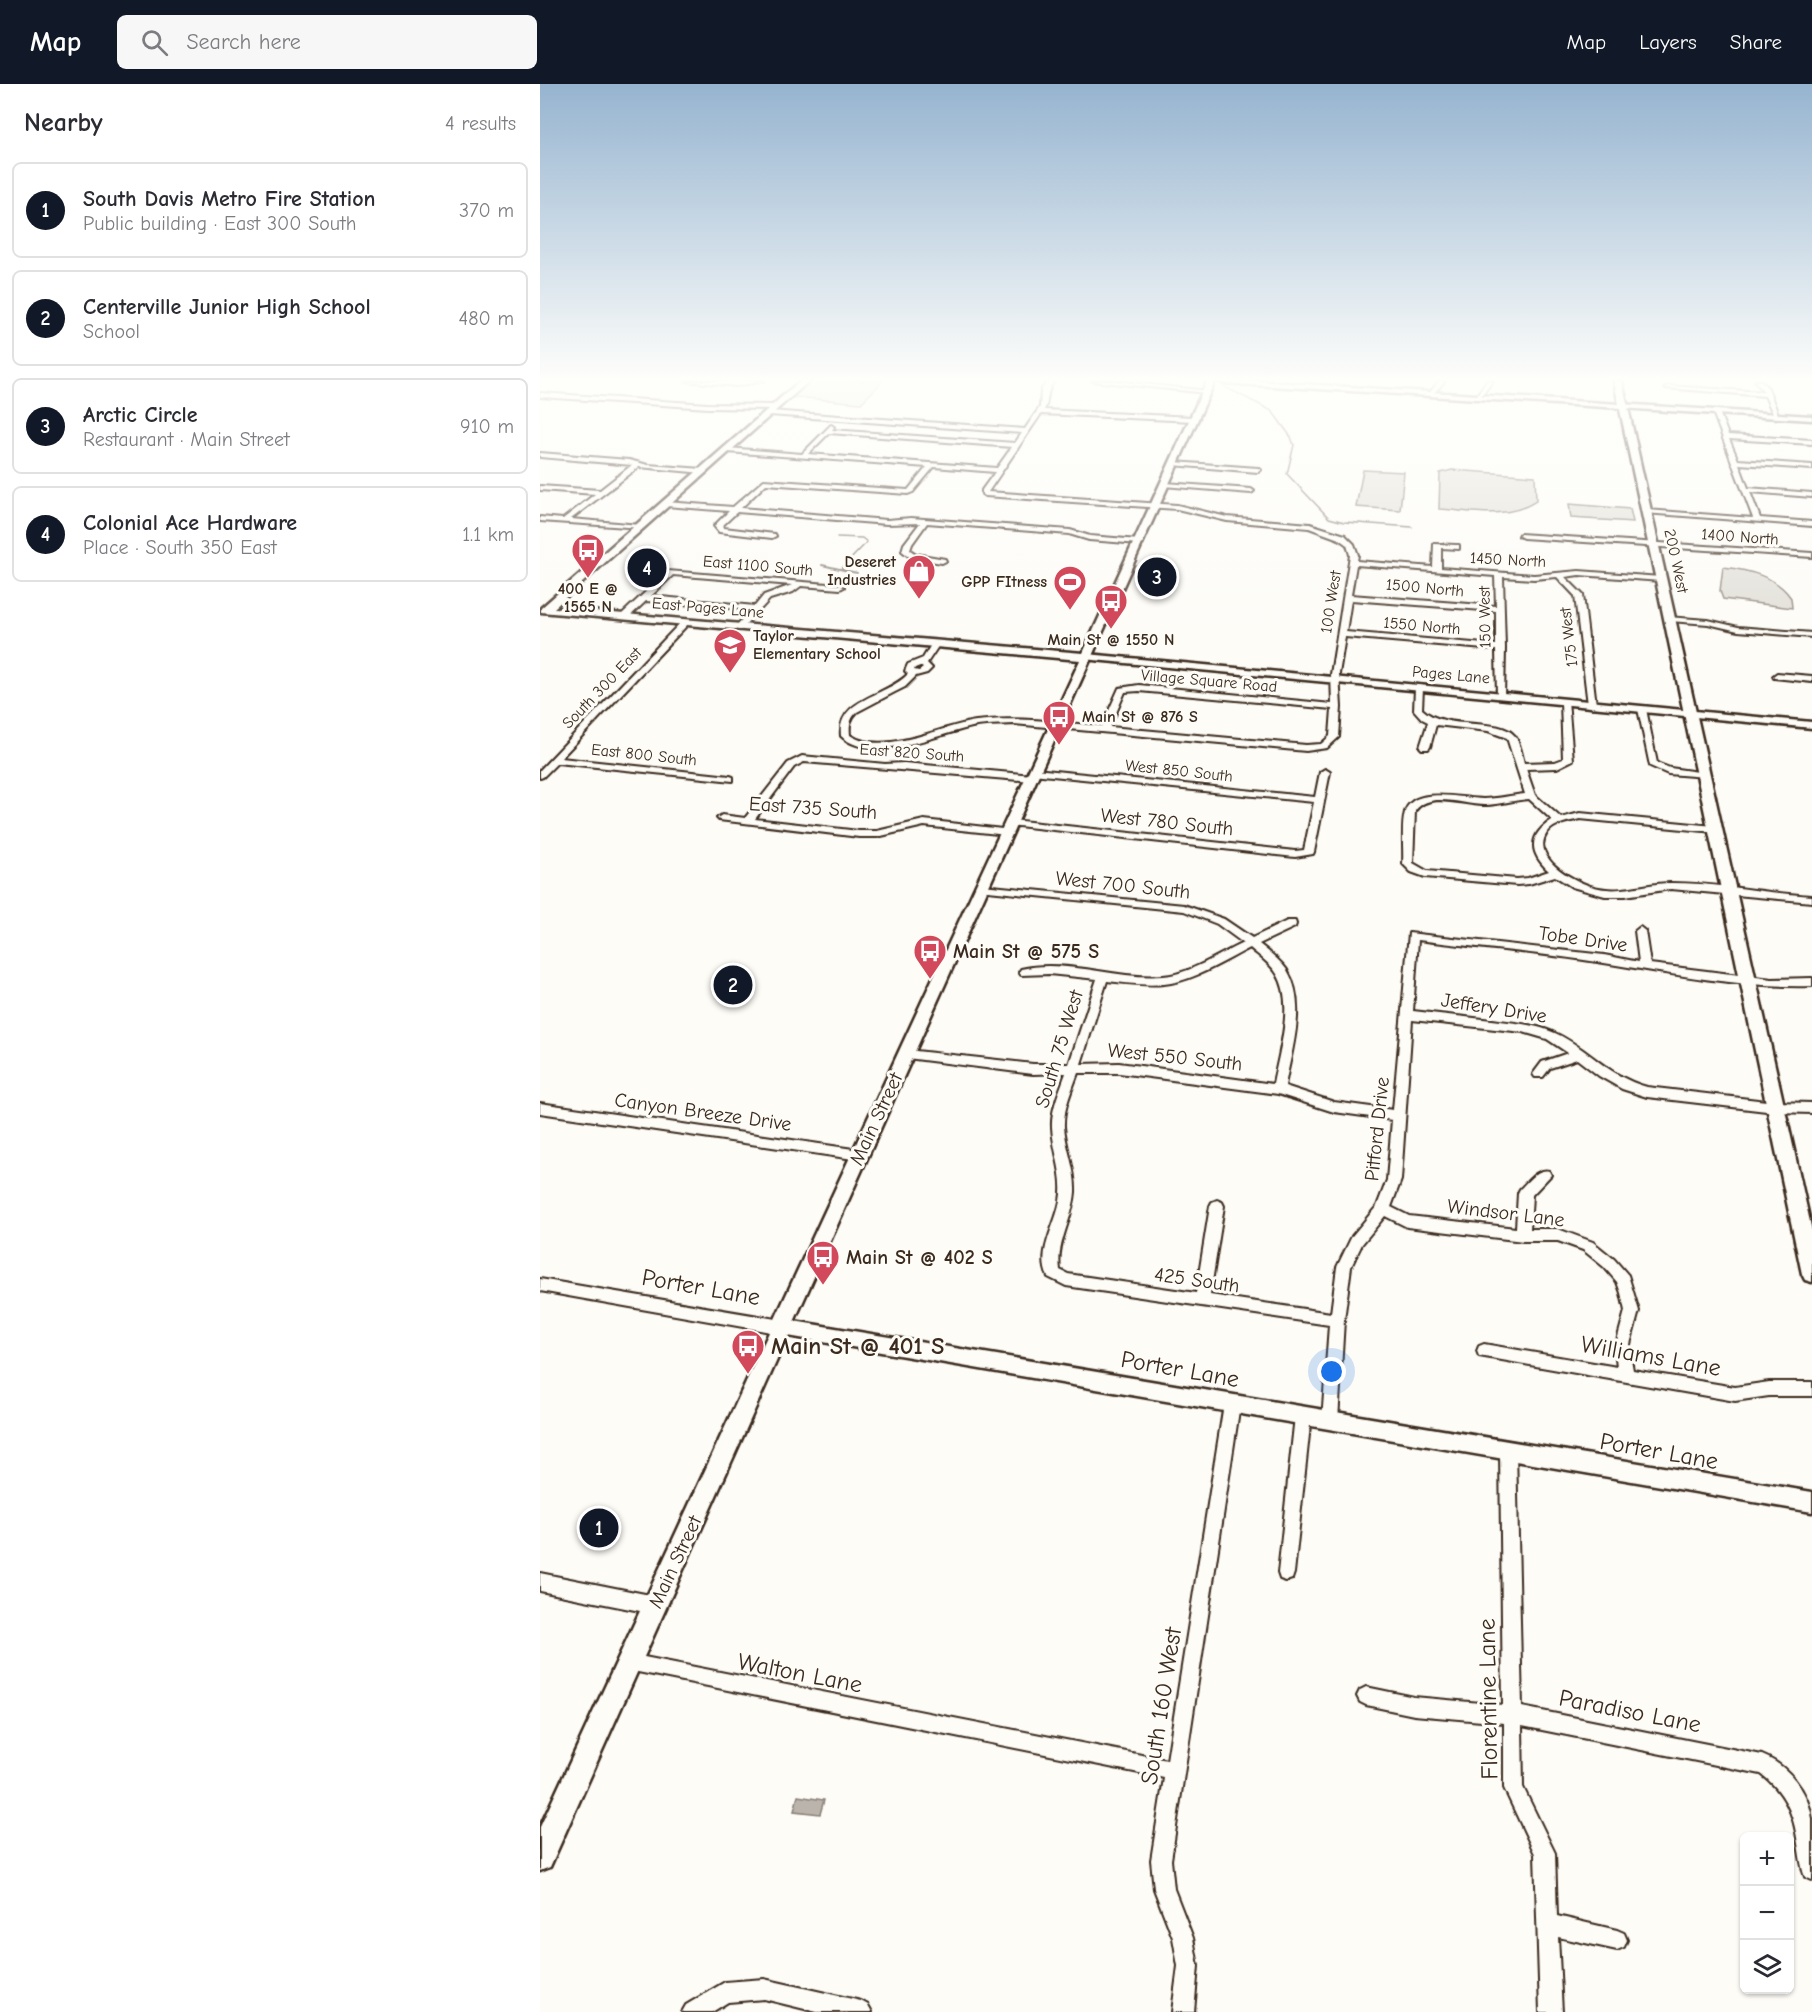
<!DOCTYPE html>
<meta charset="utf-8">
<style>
body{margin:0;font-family:"Comic Neue",sans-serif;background:#f7f7f7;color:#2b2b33}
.controls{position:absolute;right:18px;bottom:18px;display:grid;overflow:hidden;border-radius:9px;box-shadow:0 2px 4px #0004}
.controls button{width:54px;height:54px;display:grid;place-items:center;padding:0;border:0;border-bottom:2px solid #e1e1e2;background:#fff;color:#2b2b33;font:30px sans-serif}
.you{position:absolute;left:792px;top:1288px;width:21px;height:21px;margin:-15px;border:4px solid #fff;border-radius:50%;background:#1a73e8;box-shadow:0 0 0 9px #1a73e833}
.badge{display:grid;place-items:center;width:39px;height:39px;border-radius:50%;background:#111827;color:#fff;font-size:20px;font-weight:700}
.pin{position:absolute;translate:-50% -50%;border:3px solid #fff;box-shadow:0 2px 6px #0006}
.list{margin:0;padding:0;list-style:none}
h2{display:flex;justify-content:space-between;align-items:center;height:78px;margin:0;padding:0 24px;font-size:26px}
h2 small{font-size:20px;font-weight:400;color:#7c7c81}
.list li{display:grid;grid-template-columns:39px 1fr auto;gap:18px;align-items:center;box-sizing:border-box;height:96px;margin:0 12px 12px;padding:0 12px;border:2px solid #e1e1e2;border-radius:9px}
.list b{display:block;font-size:22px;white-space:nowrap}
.list p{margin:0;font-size:20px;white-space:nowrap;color:#7c7c81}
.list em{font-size:20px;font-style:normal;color:#7c7c81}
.icon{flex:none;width:33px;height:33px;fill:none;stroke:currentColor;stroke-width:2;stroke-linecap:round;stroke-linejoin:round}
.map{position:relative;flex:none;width:1272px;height:1928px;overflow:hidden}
header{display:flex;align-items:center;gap:36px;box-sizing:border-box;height:84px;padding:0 30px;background:#111827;color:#fff}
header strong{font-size:28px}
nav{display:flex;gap:33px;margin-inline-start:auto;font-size:21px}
.search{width:420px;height:54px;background:#f7f7f7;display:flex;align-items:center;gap:15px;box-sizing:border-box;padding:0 21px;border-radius:9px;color:#7c7c81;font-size:22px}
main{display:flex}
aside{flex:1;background:#fff}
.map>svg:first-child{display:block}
.green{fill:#e1ded7;stroke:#8e847a;stroke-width:1.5}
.water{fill:#bbb4ad;stroke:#887d74;stroke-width:1.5}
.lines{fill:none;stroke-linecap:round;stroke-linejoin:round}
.stream-far1{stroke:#887d74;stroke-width:1.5}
.stream{stroke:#887d74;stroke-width:2}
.minor-casing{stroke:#3b2a1e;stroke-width:4}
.tertiary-casing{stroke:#3b2a1e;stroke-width:5}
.secondary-casing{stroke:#3b2a1e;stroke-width:5}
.minor{fill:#fdfcf7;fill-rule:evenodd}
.tertiary{fill:#fdfcf7;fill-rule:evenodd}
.secondary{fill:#fdfcf7;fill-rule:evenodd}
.labels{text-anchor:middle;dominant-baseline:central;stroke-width:6;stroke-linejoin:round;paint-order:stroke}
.far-street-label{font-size:16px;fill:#3b2a1e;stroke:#fdfcf7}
.far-poi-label{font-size:16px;font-weight:bold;fill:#3b2a1e;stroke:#fdfcf7;text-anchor:end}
.street-label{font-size:20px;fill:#3b2a1e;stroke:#fdfcf7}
.poi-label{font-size:20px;font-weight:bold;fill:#3b2a1e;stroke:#fdfcf7;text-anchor:start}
.near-street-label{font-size:24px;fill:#3b2a1e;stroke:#fdfcf7}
.near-poi-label{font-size:24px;font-weight:bold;fill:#3b2a1e;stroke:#fdfcf7;text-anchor:start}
</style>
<header>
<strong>Map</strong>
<div class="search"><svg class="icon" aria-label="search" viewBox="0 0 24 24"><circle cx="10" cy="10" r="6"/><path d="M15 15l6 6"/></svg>Search here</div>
<nav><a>Map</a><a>Layers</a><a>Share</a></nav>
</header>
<main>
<aside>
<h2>Nearby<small>4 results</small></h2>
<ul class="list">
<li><span class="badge">1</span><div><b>South Davis Metro Fire Station</b><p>Public building · East 300 South</p></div><em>370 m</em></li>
<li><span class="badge">2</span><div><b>Centerville Junior High School</b><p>School</p></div><em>480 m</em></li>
<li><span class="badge">3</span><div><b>Arctic Circle</b><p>Restaurant · Main Street</p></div><em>910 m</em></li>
<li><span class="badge">4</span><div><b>Colonial Ace Hardware</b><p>Place · South 350 East</p></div><em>1.1 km</em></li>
</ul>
</aside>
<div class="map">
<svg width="1272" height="1928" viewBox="0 0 1272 1928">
<rect width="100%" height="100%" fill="#fdfcf7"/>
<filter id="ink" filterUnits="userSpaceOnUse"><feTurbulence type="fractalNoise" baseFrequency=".0167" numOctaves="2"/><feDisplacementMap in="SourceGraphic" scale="12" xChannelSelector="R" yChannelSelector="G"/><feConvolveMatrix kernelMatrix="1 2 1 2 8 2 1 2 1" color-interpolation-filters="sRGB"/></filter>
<g filter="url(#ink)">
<g class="green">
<polygon points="271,297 343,297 321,319 253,313"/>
<polygon points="823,386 864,388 860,426 816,423"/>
<path d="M912 386 995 392 996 417C968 436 931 427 899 425L900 389Z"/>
<polygon points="1029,420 1090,425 1093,438 1031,434"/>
<path d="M1183 483C1207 486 1237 492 1251 514L1252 524 1183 515 1180 507Z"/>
</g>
<polygon class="water" points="258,1712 284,1716 280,1730 254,1727"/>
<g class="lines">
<g class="stream-far1">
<polyline points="685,303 732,327 751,353 754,361 747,390 789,434 804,438 872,443"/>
<polyline points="297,453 322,454 327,458 308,478"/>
</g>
<g class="stream">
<polyline points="282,481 317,489"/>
<polyline points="301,485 310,476"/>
</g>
<g class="minor-casing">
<g id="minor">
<polygon points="146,297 224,297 197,302"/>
<path d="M508 297H514C504 311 510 316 504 326L654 333 657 335 654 337 501 330 448 408 637 421 687 433 770 440 805 451 814 460 818 471 817 477 893 483 894 460 916 461H919V465L901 464V484L994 491 1039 487 1121 493 1125 495 1121 497 1039 491 1025 493 1043 511 1056 621 1052 624 1048 621 1035 512 1017 493 994 495 963 493 965 564 964 614 957 612 956 566 805 553 799 590 801 623 799 653 787 664 766 667 474 640C460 641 445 640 432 643 397 651 330 680 301 652 297 614 346 613 368 590L365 587 368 580 383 574 392 559H395L399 561 387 579 392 584 387 589 376 592 365 603 355 608 317 628C310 635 309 641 310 651 343 673 400 642 436 637 478 632 520 639 562 642L579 604 599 601 792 620 791 590 810 471 807 461 799 455 769 444 687 437 637 425 445 412 442 410V406L455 388 394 383 373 408 368 410 226 400 201 424 347 436 371 434 530 446 550 452 599 456 603 458 599 460 549 456 529 450 387 439 372 460 370 466 376 470 405 475 406 477 402 479 371 474 362 467 364 460 380 439 347 440 197 428 182 442 184 444 235 450 236 452 232 454 179 448 174 442 189 427 126 422 123 420 126 418 193 423 224 396 368 406 387 383 187 368 184 366 187 364 262 370 291 341 294 343 292 346 475 359 482 349 229 331 226 329 229 327 485 345 500 323 501 306ZM289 349 472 363 457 384 268 370ZM816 481 955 492 956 522 811 511ZM811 516 956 527V561L806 548ZM380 582 383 584 379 587 374 586 375 584ZM599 607 792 625 790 652 781 660 766 661 570 643 585 608Z"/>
<polygon points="552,297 573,297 670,307 667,309"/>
<polygon points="899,297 905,297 892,311 888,311"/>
<polygon points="947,297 953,297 939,314 935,314"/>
<polygon points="1215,297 1221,297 1228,304 1239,333 1234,332 1225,312 1125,304 1128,302 1224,308"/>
<polygon points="0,309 168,320 235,321 238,323 235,325 168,324 0,313"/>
<polygon points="1176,326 1179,328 1188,351 1272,356 1272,360 1189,355 1198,376 1272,381 1272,385 1199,380 1208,404 1272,409 1272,413 1210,408 1220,434 1272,438 1272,442 1105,429 1105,427 1107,426 1213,434 1173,328"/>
<polygon points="0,369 89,376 108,381 163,385 166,387 163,389 99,383 31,435 100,441 104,443 102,444 0,437 0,433 23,435 55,410 0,406 0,402 60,406 92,381 0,373"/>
<polygon points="634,378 718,384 721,386 718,388 632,381 631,380"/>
<polygon points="625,399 711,405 714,407 711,409 623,402 623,400"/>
<polygon points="980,450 1272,469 1272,473 983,454 979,452"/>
<path d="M128 487 300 501 304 503 300 505 261 502 253 508 230 515 201 546H198L194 544 211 526 106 517 87 535H81V531ZM133 491 252 501 224 511 215 522 111 512Z"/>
<polygon points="1127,533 1168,536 1198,543 1272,549 1272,553 1198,547 1168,540 1130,537 1126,535"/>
<polygon points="143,536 150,538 21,674 190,692 193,693 193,697 17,679 3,693 0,694 0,686"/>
<polygon points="1237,589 1272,592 1272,598 1234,594 1233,592"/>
<path d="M879 601 883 604 882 625C905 648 960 632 975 652 980 659 982 671 984 679L1015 678 1023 675 1021 618 1028 616 1033 676 1017 684 986 685 995 711 1021 734 1040 729 1174 742 1179 745 1174 748 1040 735C1029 738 1014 739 1007 749 989 775 1039 801 1059 804 1083 809 1107 799 1131 799 1178 799 1225 809 1272 812V818L1131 805 1085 812H1065L1032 803 1015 792 989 800 977 801 885 793 871 788 863 780C864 765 861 742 865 728 873 701 924 715 943 715 957 715 972 711 985 710L967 654 948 647 896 641 890 663 888 665H882L880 663 888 638 882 635 874 626 875 604ZM989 715 1012 736C989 751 988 768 1009 787L988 794 977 795 887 787 873 779 875 727C890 706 925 722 947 721 961 720 975 716 989 715Z"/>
<polygon points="1102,622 1106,625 1117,679 1130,684 1166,689 1166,693 1128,690 1110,682 1098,625"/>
<polygon points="262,672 345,680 364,679 492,691 497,694 492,697 264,678 254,683 215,735 319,747 337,747 384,736 471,746 472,748 467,751 384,742 337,753 319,753 179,736 177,734 182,731 205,734 248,679"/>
<polygon points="495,685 775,713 780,688 785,685 790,688 774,768 773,770 755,773 469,741 469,737 472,736 755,767 764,766 774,718 492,690 490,688"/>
<path d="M442 801 644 821 684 835 712 854 747 837H755L756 840 755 843 719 860C729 868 740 876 747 886 768 920 751 967 745 1002L794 1018 853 1026 869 849 1064 871 1099 878 1095 847 1100 843 1105 847 1110 880 1232 895 1272 894V902C1201 904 1133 890 1064 879 1002 869 940 864 878 856L873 927C899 930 925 933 952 936 973 939 996 940 1015 949 1050 965 1067 992 1107 1003L1235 1018 1272 1019V1029L1235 1028 1107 1013 1082 1005 1059 992 1037 975 1010 984 1003 993H995L993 990 1002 978 1028 969 1007 955 983 948 872 936 861 1096 851 1123 869 1132 976 1144 978 1109 980 1105C988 1098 997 1084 1009 1087L1011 1091 992 1111 990 1145H1018L1053 1158 1074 1175 1088 1191 1099 1227 1089 1264 1093 1286 1195 1303 1229 1298H1272V1312H1229L1195 1317 939 1272 937 1267 939 1262 944 1260 1077 1283 1075 1264 1085 1227 1081 1209 1077 1198 1064 1183 1043 1166 1018 1157H983L867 1143 845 1132 822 1160 811 1183 804 1236 798 1337 795 1342 790 1344 785 1342 782 1337 789 1241 526 1202 508 1193C496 1169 516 1141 520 1117 525 1091 513 1068 512 1043 511 1025 520 1006 526 989L493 990 367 974 361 970 363 967 367 966 493 980H529L557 895 509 890 481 891 479 888 481 885C524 874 578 896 623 892 650 890 679 870 703 859L677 840 644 827 438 806 437 804ZM710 864C719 872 731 880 737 890 755 919 739 968 733 1000L579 979 541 980 567 897C586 899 605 902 624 900 654 897 684 877 710 864ZM538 989H579L738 1010 794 1028 852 1036 847 1096 837 1122 812 1152 797 1183 791 1229 670 1211 684 1122 682 1118 677 1116 672 1118 670 1122 656 1209 528 1190 520 1186C516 1158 533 1135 535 1108 536 1086 526 1065 524 1043 523 1025 532 1006 538 989Z"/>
<polygon points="0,1019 320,1066 325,1067 327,1071 325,1075 320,1076 0,1029"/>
<polygon points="0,1195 242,1236 247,1238 249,1243 247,1248 242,1250 0,1207"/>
<polygon points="692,1313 697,1315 700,1320 631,1776 634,1805 653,1854 658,1882 654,1928 632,1928 638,1882 633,1854 614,1805 611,1776 624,1694 83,1585 80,1579 83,1573 89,1570 627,1676 684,1320 687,1315"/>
<polygon points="763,1325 768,1327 771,1332 754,1489 752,1495 746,1497 740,1495 738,1489 755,1332 758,1327"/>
<path d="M968 1359 974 1362 976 1367 982 1623 1222 1671C1247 1681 1269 1707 1272 1735 1272 1755 1272 1776 1272 1796L1265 1793C1261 1783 1260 1771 1258 1760 1254 1730 1245 1708 1221 1690L982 1642 983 1703 1015 1769 1017 1832 1077 1846 1084 1849 1087 1856 1084 1863 1077 1866 1018 1853 1022 1928H1000L995 1770 964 1704V1639L874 1631 826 1621 820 1618 817 1612 820 1606 826 1603 874 1613 963 1621 960 1367 962 1362Z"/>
<polygon points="0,1489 115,1512 121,1515 124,1521 121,1527 115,1530 0,1507"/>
<polygon points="224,1895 321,1917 328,1921 332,1928 277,1928 224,1915 188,1918 172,1928 142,1928 146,1921 185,1898"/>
</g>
</g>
<g class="tertiary-casing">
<g id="tertiary">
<polygon points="678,297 715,297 1272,332 1272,336 682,299"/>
<polygon points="547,570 1272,638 1272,644 543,575 542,573"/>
<polygon points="242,1235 1272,1408 1272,1428 242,1251 236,1249 233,1243 236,1237"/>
</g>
</g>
<g class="secondary-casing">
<g id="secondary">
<polygon points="260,297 269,297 14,524 543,569 667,297 675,297 10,1783 0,1787 0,1743 540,576 1,528 1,524"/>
<polygon points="1074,297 1082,297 1272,1147 1272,1198 1265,1196 1262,1190"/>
</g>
</g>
<use href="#minor" class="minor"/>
<use href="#tertiary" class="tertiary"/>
<use href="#secondary" class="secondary"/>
</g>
</g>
<linearGradient id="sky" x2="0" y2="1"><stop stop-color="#96b4d0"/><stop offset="0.52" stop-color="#fefefb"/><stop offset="1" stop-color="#fefefb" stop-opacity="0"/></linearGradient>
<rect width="1272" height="567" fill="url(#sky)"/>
<defs>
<g id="bus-pin" transform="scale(1.725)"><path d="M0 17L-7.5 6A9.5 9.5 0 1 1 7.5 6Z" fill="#d1495b" stroke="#fdfcf7"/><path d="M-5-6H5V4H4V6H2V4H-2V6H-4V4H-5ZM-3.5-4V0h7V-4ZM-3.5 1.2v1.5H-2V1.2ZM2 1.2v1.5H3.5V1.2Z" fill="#fff"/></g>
<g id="shop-pin" transform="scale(1.725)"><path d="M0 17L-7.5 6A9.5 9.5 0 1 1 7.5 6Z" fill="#d1495b" stroke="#fdfcf7"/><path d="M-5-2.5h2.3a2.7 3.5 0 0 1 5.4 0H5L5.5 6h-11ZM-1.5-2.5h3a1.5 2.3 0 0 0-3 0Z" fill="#fff"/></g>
<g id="stadium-pin" transform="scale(1.725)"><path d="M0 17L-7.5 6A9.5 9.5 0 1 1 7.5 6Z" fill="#d1495b" stroke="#fdfcf7"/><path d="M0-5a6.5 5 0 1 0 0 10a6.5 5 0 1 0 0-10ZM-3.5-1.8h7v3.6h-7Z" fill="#fff"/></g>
<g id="school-pin" transform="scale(1.725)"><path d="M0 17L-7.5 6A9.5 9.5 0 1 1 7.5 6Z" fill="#d1495b" stroke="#fdfcf7"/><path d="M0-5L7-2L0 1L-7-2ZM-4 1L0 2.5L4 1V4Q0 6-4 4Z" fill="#fff"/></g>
</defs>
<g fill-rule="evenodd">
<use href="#bus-pin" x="48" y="466"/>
<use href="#shop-pin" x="379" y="487"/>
<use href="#stadium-pin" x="530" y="498"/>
<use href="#bus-pin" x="571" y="517"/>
<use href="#school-pin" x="190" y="561"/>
<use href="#bus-pin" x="519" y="633"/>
<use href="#bus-pin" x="390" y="867"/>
<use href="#bus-pin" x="283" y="1173"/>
<use href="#bus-pin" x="208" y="1262"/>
</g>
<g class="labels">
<g class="far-street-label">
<text transform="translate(1200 453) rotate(4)">1400 North</text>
<text transform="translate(968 476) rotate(3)">1450 North</text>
<text transform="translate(1136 477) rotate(78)">200 West</text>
<text transform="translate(218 482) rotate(5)">East 1100 South</text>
<text transform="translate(885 504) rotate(5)">1500 North</text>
<text transform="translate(791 518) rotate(-81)">100 West</text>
<text transform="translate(168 524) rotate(5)">East Pages Lane</text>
<text transform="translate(945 533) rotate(-91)">150 West</text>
<text transform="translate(882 542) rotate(5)">1550 North</text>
<text transform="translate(1029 553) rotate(-97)">175 West</text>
<text transform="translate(911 591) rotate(5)">Pages Lane</text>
<text transform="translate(669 597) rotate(5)">Village Square Road</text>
<text transform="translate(62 604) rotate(-46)">South 300 East</text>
<text transform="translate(372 669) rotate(4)">East 820 South</text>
<text transform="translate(104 671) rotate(6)">East 800 South</text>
<text transform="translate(639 687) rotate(6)">West 850 South</text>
</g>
<g class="far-poi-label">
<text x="356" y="478">Deseret<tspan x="356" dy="18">Industries</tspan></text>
<text x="507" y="498">GPP FItness</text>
<text x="48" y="505" text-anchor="middle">400 E @<tspan x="48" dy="18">1565 N</tspan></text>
<text x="213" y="552" text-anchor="start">Taylor<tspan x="213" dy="18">Elementary School</tspan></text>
<text x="571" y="556" text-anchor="middle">Main St @ 1550 N</text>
<text x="542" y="633" text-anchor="start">Main St @ 876 S</text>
</g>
<g class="street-label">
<text transform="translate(273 724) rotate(4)">East 735 South</text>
<text transform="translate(627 738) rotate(6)">West 780 South</text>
<text transform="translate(583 801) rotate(6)">West 700 South</text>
<text transform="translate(1043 855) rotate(8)">Tobe Drive</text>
<text transform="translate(954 924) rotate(9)">Jeffery Drive</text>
<text transform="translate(519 965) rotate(-73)">South 75 West</text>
<text transform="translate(635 973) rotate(6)">West 550 South</text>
<text transform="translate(163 1028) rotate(8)">Canyon Breeze Drive</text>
<text transform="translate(336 1035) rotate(-65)">Main Street</text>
<text transform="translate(837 1045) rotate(-84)">Pitford Drive</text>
<text transform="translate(966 1129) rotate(7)">Windsor Lane</text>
<text transform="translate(657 1196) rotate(8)">425 South</text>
<text transform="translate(135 1478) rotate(-65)">Main Street</text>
</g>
<g class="poi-label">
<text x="413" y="867">Main St @ 575 S</text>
<text x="306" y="1173">Main St @ 402 S</text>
</g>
<g class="near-street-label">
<text transform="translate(161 1203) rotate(10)">Porter Lane</text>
<text transform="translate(1111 1272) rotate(10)">Williams Lane</text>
<text transform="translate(640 1285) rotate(10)">Porter Lane</text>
<text transform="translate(1119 1367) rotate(10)">Porter Lane</text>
<text transform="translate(260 1589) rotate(11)">Walton Lane</text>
<text transform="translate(948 1615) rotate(-91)">Florentine Lane</text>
<text transform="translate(621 1622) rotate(-81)">South 160 West</text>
<text transform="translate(1090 1627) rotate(11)">Paradiso Lane</text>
</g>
<g class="near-poi-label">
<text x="231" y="1262">Main St @ 401 S</text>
</g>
</g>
</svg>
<div class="controls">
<button>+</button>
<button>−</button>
<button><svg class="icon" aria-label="layers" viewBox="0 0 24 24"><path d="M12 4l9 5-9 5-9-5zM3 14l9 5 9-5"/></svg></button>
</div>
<div class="you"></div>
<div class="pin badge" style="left:59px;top:1444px">1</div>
<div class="pin badge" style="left:193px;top:901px">2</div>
<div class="pin badge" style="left:617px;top:493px">3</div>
<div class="pin badge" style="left:107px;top:484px">4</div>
</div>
</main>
